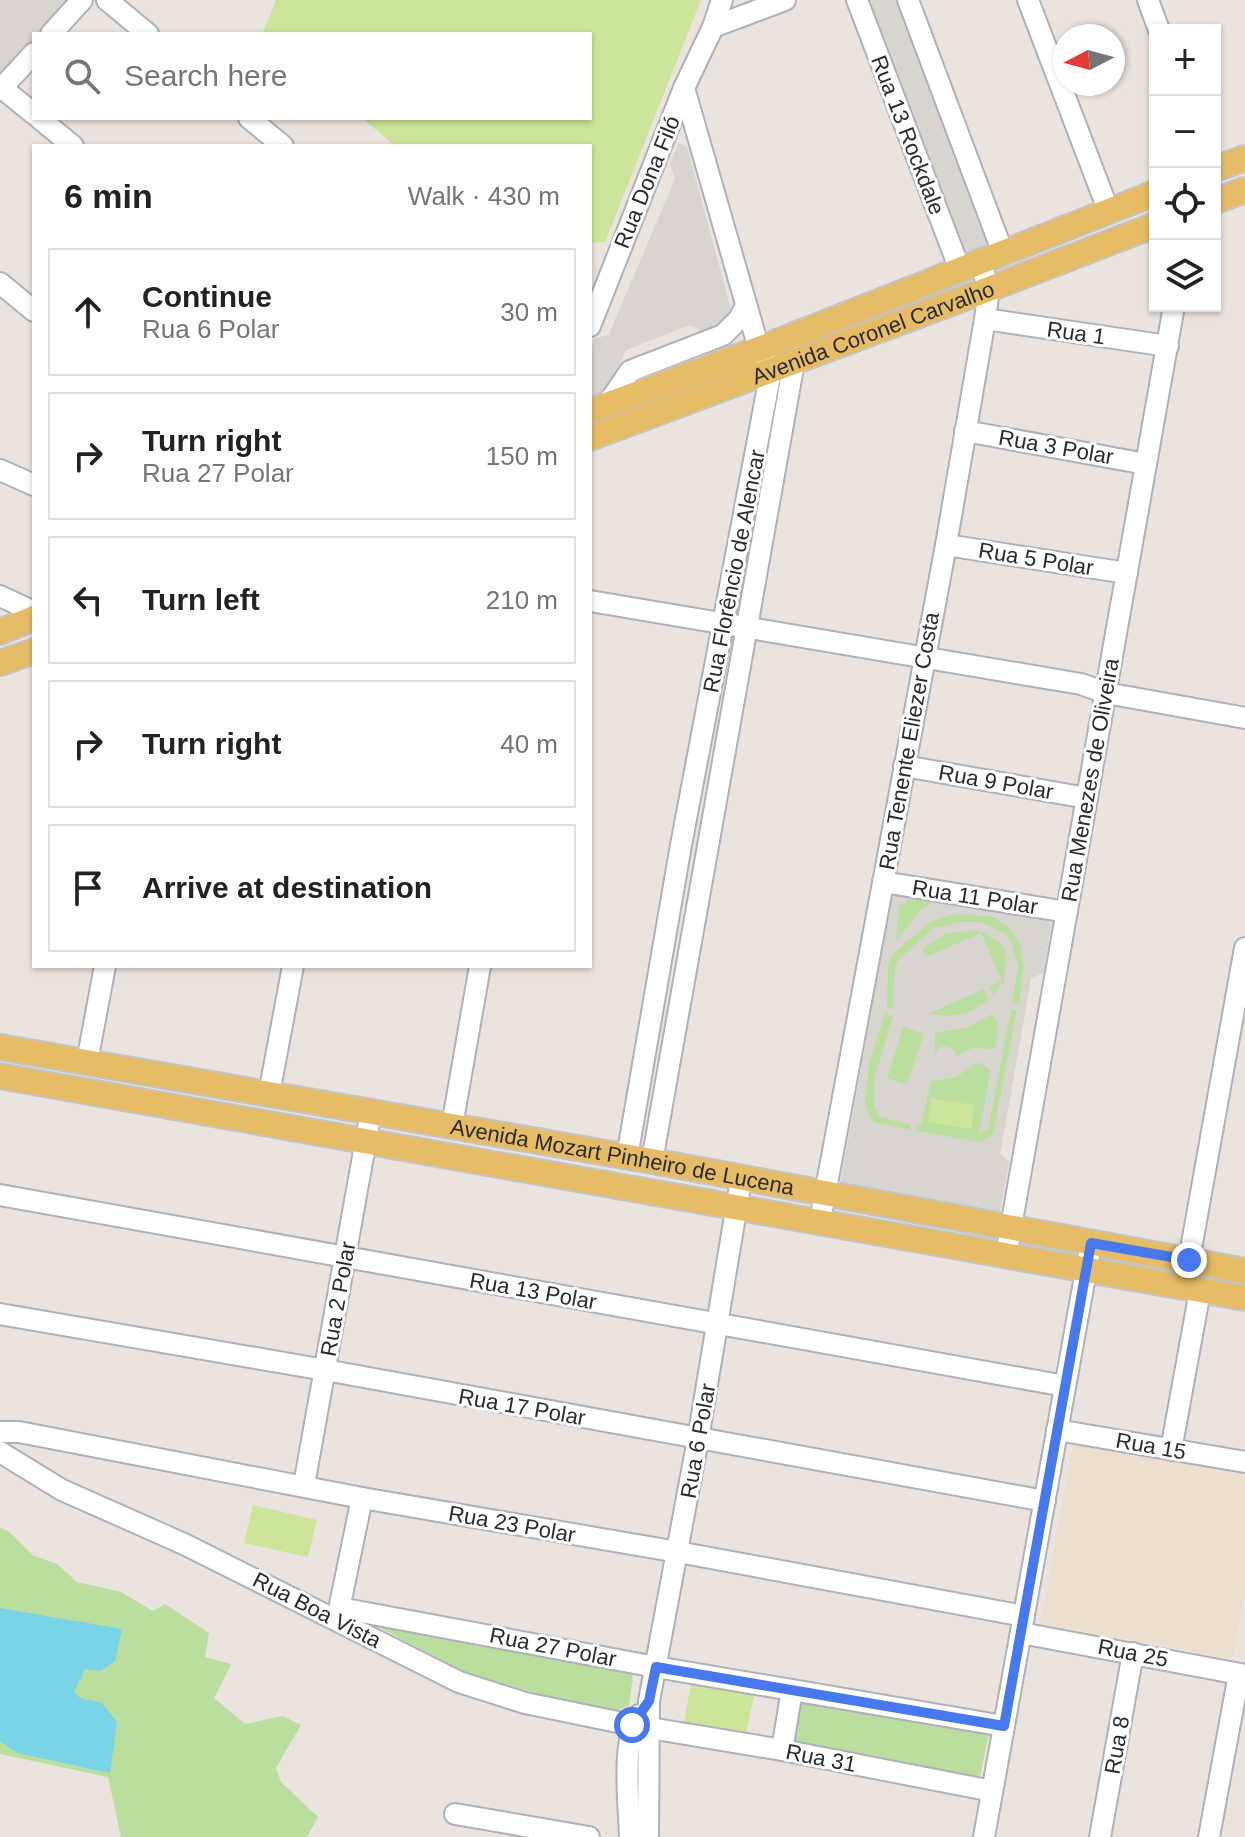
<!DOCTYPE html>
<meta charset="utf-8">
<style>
body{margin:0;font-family:Arial,sans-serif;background:#f6f6f6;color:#222}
.controls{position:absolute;right:24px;top:24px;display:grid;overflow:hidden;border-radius:0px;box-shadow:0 2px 6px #0004}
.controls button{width:72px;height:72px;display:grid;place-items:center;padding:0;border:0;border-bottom:2px solid #e0e0e0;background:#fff;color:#222;font:40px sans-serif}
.compass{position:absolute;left:1053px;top:24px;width:72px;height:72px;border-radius:50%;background:#fff;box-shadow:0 2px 6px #0004;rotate:264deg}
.stop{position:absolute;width:24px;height:24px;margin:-18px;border:6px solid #4878ee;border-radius:50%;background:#fff}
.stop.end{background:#4878ee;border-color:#fff;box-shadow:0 2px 8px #0008}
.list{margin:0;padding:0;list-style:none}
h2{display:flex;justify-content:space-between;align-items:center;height:104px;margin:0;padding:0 32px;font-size:34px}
h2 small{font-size:26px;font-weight:400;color:#767676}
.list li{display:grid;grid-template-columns:52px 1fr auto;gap:24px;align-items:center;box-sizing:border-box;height:128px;margin:0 16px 16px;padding:0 16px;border:2px solid #e0e0e0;border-radius:0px}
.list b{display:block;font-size:30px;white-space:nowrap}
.list p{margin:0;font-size:26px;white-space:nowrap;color:#767676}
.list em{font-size:26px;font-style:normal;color:#767676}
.icon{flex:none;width:44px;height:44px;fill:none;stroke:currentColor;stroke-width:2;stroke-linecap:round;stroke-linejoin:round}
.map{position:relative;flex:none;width:1245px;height:1837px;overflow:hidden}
.search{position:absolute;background:#fff;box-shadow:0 2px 6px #0004;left:32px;top:32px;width:560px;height:88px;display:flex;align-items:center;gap:20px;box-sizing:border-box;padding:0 28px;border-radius:0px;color:#767676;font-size:30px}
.panel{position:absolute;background:#fff;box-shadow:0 2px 6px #0004;left:32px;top:144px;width:560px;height:824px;border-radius:0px}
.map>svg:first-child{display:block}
.education{fill:#ecdfce}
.green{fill:#bade9e}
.pitch{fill:#cde59a}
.plaza{fill:#d8d4d0;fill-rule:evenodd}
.water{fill:#78d4e6}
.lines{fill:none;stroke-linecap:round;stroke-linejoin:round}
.minor-casing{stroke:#aeb1ba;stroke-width:24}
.major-casing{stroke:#c4c4c4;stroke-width:28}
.minor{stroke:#fff;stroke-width:20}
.major{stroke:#e7bc67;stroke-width:24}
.route{stroke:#4878ee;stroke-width:10}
.labels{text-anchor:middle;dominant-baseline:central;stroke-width:6;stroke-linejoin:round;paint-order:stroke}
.street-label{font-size:22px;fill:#2b2b2b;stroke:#fff}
</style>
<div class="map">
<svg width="1245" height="1837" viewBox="0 0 1245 1837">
<rect width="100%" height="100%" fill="#ebe4de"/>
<polygon class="education" points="1074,1439 1245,1469 1245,1591 1232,1659 1040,1623"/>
<g class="green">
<polygon points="904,890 1051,925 1043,973 1031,978 1000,1154 1009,1162 841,1181 892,898"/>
<polygon points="0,1528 8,1531 34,1556 57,1564 77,1582 121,1592 153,1611 165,1604 209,1633 205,1657 231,1664 214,1698 245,1724 283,1716 301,1725 276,1768 281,1782 318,1817 307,1837 121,1837 108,1777 0,1754"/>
<polygon points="362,1618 634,1668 629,1706 615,1711 538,1694 465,1673"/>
<polygon points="799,1697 989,1733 980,1777 791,1743"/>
</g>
<g class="pitch">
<polygon points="276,0 701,0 605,242 590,243 590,146 395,146 362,118 590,118 590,34 262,34"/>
<polygon points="931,1098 974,1105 971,1129 928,1122"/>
<polygon points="253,1505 317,1520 308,1557 244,1543"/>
<polygon points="691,1684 754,1695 746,1734 684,1722"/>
</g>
<g class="plaza">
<polygon points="0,0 68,0 38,34 34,34 34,39 0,78"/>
<polygon points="865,0 899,0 991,244 987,250 964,255"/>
<polygon points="679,143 687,147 732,313 727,324 704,332 690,325 626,350 606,396 590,402 590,352 595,339 609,334 675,179 670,164"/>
<path d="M904 890 1043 914 1051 925 1043 973 1031 978 1000 1154 1009 1162 999 1217 849 1192 841 1181 892 898ZM914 898 934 901 921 910 896 941 899 905ZM956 914 994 917 1007 926 1020 943 1024 967 1019 1005 1012 1003 1018 966 1011 942 1005 934 981 922H960L934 928 898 960 895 969 893 1009 887 1008 888 967 891 958 898 949 932 921ZM974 930 985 932 1004 947 1006 956 1004 982 993 995 989 987 1002 981 981 933 926 957 922 949 945 934ZM984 989 988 1000 971 1011 951 1016 928 1014ZM1011 1010H1017L993 1134 980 1142 916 1131 917 1124 921 1125 931 1081 957 1077 975 1063H980L990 1069V1074L979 1134 988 1129ZM885 1014 893 1016 874 1079V1105L879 1117 910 1124V1130L877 1123 872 1120 865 1103 869 1064ZM992 1014 997 1021 998 1034 996 1046 993 1049 972 1048 956 1057 955 1052 948 1046 940 1047 935 1053V1033L969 1027ZM903 1027 924 1034 907 1084 887 1078Z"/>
</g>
<polygon class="water" points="0,1608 122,1629 115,1661 100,1671 85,1669 74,1692 80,1698 102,1703 117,1722 110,1773 17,1753 0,1741"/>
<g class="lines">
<g class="minor-casing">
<g id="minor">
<polyline points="107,0 148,34"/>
<polyline points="857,0 960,270"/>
<polyline points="908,0 1003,253"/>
<polyline points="1028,0 1109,212"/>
<polyline points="1148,0 1159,30"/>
<polyline points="713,27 785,0"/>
<polyline points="51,34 82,0"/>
<polyline points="2,88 34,114"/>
<polyline points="0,90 34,53"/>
<polyline points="39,118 73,146"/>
<polyline points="249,118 283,146"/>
<polyline points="0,283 34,311"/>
<polyline points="985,319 1168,346"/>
<polyline points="590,326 684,88 713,27 722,0"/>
<polyline points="607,405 630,371 723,335 739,319 746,306"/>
<polyline points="965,431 1146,464"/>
<polyline points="0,470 34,485"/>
<polyline points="946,545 1127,573"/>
<polyline points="0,596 34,612"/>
<polyline points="590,601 1081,684 1106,693 1245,718"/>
<polyline points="904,766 1087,798"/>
<polyline points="883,882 1067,912"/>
<polyline points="87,1062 105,966"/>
<polyline points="269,1094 293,966"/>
<polyline points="452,1126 480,966"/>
<polyline points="627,1157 681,845 771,371 759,349 684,88"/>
<polyline points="652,1161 794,362"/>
<polyline points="0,1195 1065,1386"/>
<polyline points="820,1221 946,545 985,319 989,289 980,262"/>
<polyline points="1006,1255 1174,306"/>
<polyline points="1189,1260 1245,948"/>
<polyline points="0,1314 325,1370 1045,1501"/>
<polyline points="1057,1430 1245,1462"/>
<polyline points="0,1432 19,1432 362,1498 678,1552 1024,1616"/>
<polyline points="1171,1450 1200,1291"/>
<polyline points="0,1452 62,1490 184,1544 459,1682 525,1703 632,1725 782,1750 992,1791"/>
<polyline points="304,1485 371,1112"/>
<polyline points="340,1608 656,1667 1004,1726"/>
<polyline points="337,1619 362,1498"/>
<polyline points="1021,1633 1245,1675"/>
<polyline points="782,1750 792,1690"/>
<polyline points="455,1814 589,1837"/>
<path d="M630 1837C629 1805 621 1741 639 1715"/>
<polyline points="648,1837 649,1701 698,1439 741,1180"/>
<polyline points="984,1837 1091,1243"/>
<polyline points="1100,1837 1133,1653"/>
<polyline points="1209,1837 1239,1674"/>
</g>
</g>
<g class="major-casing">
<g id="major">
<polyline points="1215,169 1245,158"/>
<polyline points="1215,201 1245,190"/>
<polyline points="590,411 759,349 1155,193"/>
<path id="s1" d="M590 438 989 289 1155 225"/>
<polyline points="0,632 34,618"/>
<polyline points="0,663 34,651"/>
<path id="s2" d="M0 1047 652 1161 1245 1271"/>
<polyline points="0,1076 1245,1298"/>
</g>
</g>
<use href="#minor" class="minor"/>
<use href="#major" class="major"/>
</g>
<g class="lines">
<polyline class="route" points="632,1725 649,1701 656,1667 1004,1726 1091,1243 1189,1260"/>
</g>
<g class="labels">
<g class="street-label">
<text transform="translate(908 135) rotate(69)">Rua 13 Rockdale</text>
<text transform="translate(647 182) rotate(-68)">Rua Dona Filó</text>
<text stroke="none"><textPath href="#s1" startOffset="302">Avenida Coronel Carvalho</textPath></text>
<text transform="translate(1076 333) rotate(8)">Rua 1</text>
<text transform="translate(1056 447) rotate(10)">Rua 3 Polar</text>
<text transform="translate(1036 559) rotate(9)">Rua 5 Polar</text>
<text transform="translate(734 571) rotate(-79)">Rua Florêncio de Alencar</text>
<text transform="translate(909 741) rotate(-80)">Rua Tenente Eliezer Costa</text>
<text transform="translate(1090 780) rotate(-80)">Rua Menezes de Oliveira</text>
<text transform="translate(996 782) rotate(10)">Rua 9 Polar</text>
<text transform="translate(975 897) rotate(9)">Rua 11 Polar</text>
<text stroke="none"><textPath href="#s2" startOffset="632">Avenida Mozart Pinheiro de Lucena</textPath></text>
<text transform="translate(533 1291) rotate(10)">Rua 13 Polar</text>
<text transform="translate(338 1299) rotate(-80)">Rua 2 Polar</text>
<text transform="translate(522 1407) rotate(10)">Rua 17 Polar</text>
<text transform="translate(698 1441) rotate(-80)">Rua 6 Polar</text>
<text transform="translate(1151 1446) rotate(10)">Rua 15</text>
<text transform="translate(512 1524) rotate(10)">Rua 23 Polar</text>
<text transform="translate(317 1610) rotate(27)">Rua Boa Vista</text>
<text transform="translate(553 1647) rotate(11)">Rua 27 Polar</text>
<text transform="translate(1133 1653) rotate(11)">Rua 25</text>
<text transform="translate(1117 1745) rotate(-80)">Rua 8</text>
<text transform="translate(821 1758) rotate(11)">Rua 31</text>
</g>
</g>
</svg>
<div class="controls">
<button>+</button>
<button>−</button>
<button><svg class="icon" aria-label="locate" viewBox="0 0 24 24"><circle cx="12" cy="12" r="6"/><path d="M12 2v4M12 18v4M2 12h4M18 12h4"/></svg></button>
<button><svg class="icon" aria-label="layers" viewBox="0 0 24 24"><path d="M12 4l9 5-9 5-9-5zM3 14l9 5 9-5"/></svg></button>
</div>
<svg class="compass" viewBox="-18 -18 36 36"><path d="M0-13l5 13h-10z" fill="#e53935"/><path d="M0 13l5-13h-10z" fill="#767676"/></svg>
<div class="stop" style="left:632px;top:1725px"></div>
<div class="stop end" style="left:1189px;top:1260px"></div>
<div class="search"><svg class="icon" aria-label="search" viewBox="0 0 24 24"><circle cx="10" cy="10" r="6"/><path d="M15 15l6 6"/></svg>Search here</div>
<section class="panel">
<h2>6 min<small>Walk · 430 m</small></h2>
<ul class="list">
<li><svg class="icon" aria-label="ahead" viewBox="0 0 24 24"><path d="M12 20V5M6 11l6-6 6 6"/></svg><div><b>Continue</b><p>Rua 6 Polar</p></div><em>30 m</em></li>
<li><svg class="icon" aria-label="right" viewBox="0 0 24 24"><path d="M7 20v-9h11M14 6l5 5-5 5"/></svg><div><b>Turn right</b><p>Rua 27 Polar</p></div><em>150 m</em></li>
<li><svg class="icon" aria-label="left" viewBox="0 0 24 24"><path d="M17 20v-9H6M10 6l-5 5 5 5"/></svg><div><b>Turn left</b></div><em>210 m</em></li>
<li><svg class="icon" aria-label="right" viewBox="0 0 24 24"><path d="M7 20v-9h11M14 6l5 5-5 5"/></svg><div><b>Turn right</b></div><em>40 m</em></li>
<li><svg class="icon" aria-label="arrive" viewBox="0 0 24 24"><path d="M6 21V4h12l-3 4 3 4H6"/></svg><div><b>Arrive at destination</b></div></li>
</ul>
</section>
</div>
